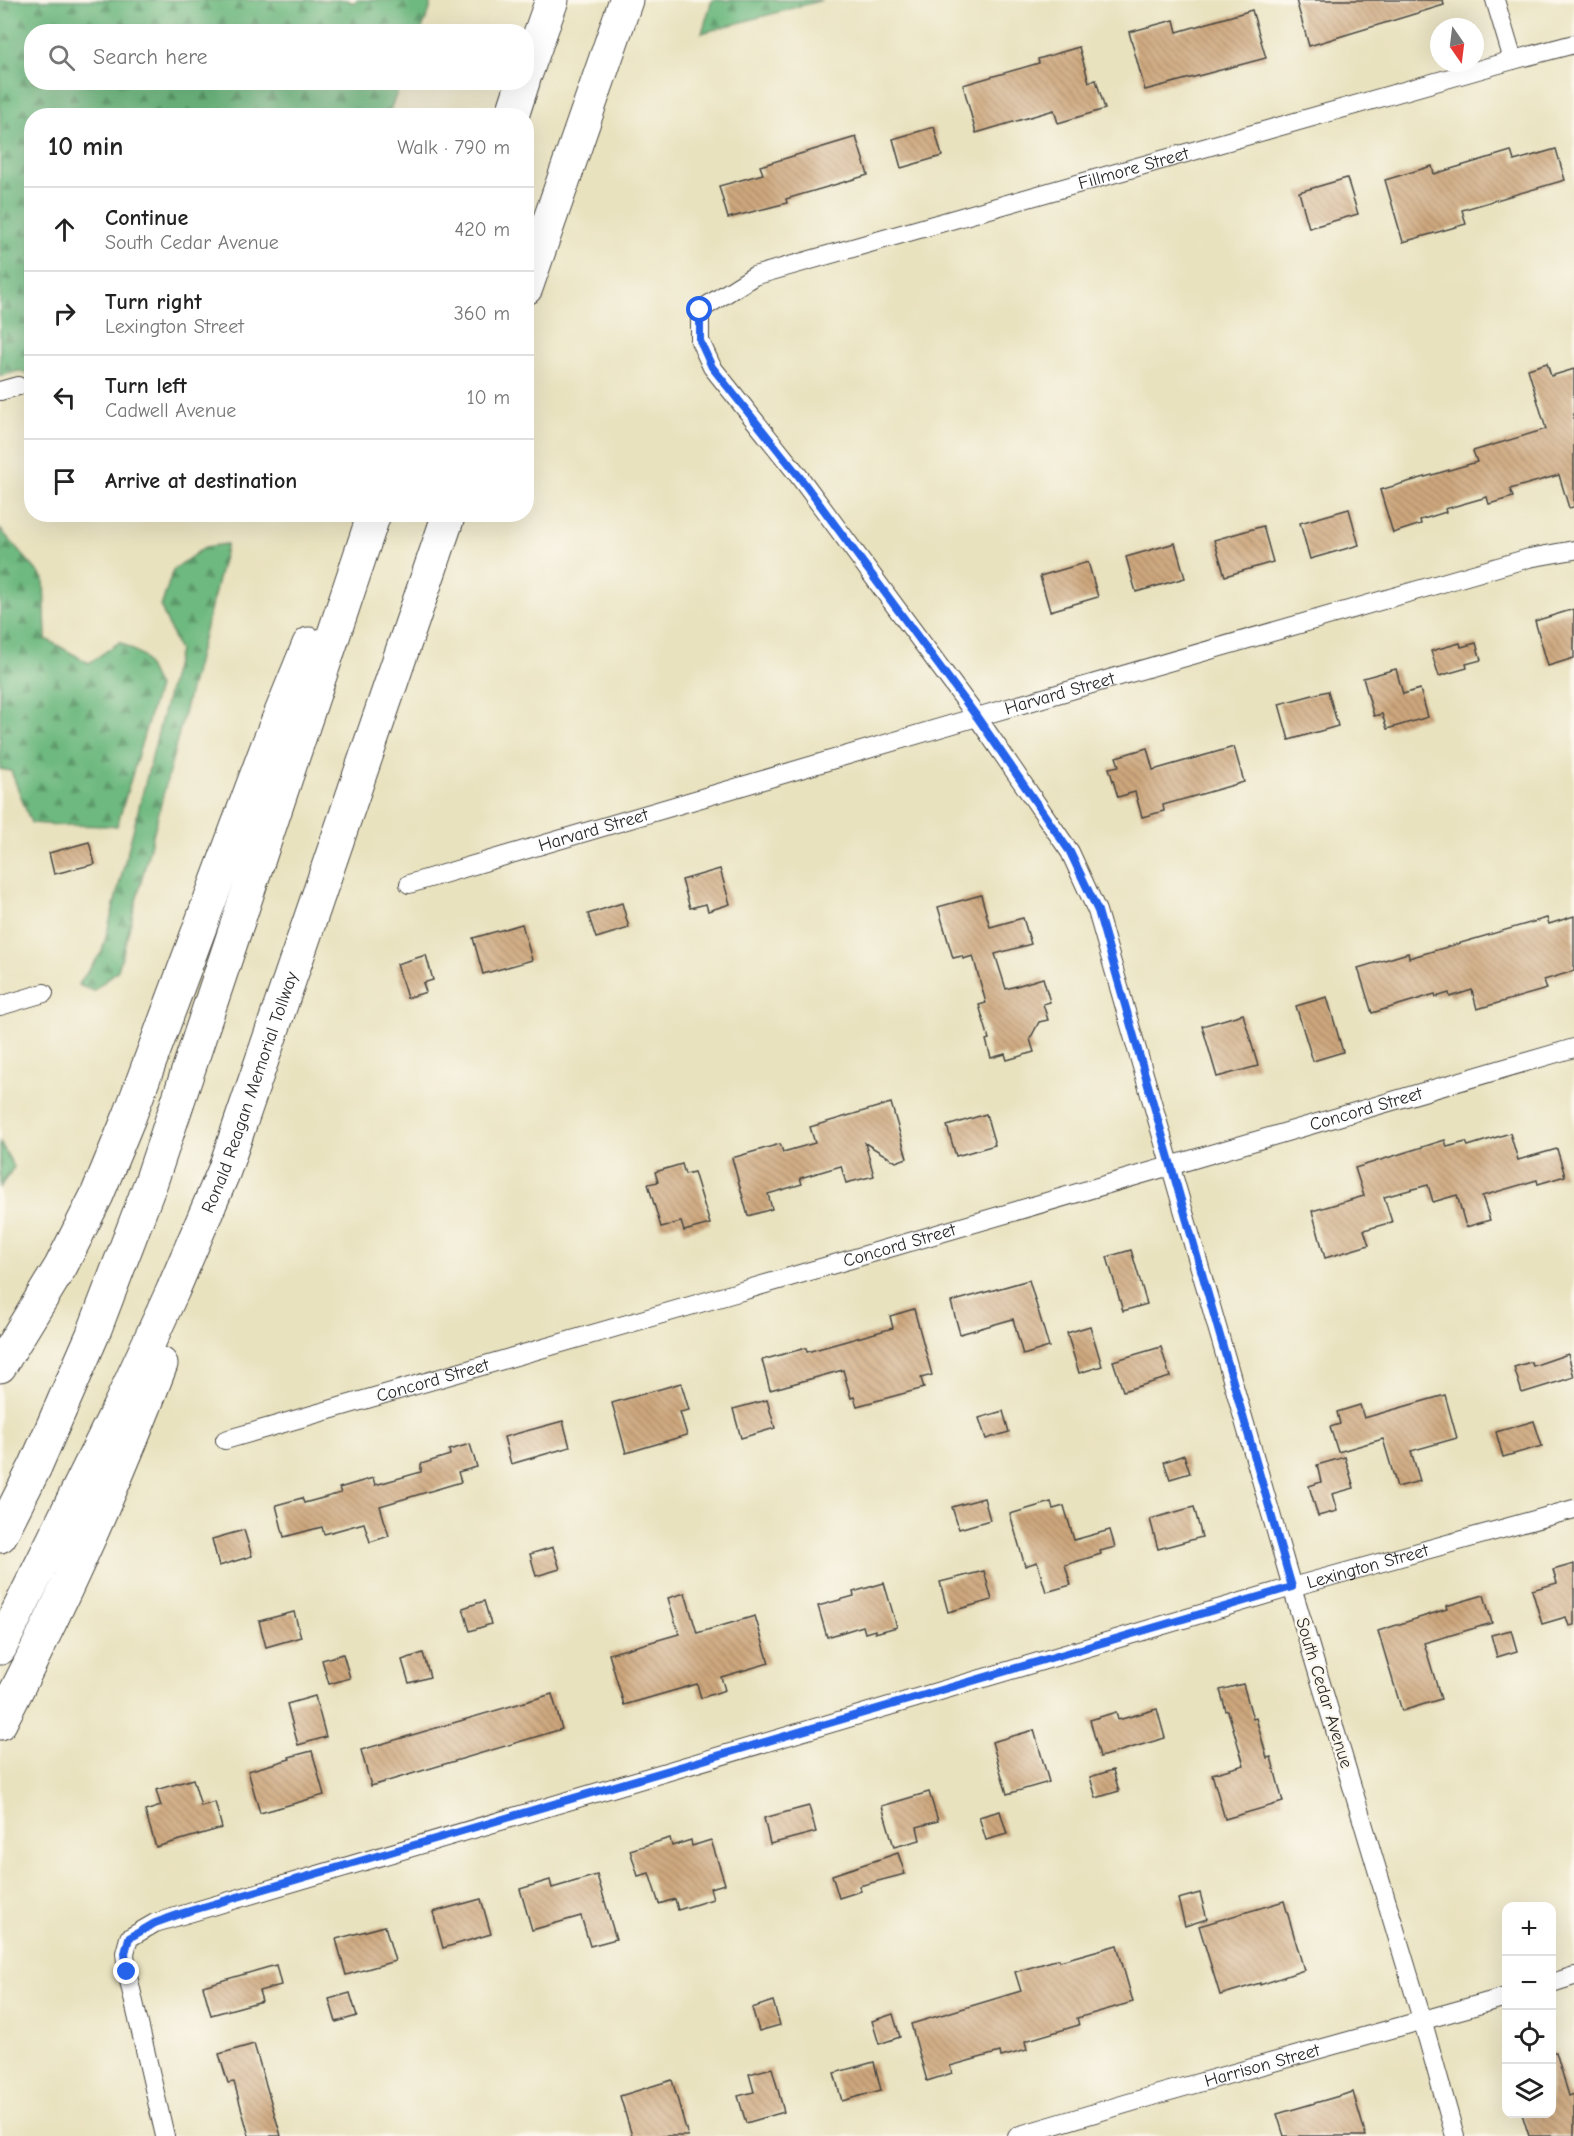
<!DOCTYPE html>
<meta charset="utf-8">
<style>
body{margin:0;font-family:"Comic Neue",sans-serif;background:#f6f6f6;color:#222}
.controls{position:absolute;right:18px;bottom:18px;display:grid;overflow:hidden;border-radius:12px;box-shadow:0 6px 24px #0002}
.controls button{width:54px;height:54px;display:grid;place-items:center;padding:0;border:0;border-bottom:2px solid #e0e0e0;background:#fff;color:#222;font:30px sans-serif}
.compass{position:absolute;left:1430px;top:18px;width:54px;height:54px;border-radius:50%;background:#fff;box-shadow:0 6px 24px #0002;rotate:166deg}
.stop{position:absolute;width:18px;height:18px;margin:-14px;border:4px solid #2563eb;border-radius:50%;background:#fff}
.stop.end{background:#2563eb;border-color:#fff;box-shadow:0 2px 6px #0008}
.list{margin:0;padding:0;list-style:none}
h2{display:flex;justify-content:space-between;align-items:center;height:78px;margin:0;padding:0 24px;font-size:26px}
h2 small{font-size:20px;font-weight:400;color:#767676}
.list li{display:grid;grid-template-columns:39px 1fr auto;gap:18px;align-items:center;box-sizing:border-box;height:84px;padding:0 24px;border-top:2px solid #e0e0e0}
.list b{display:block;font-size:22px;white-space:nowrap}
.list p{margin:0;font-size:20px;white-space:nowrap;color:#767676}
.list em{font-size:20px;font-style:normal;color:#767676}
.icon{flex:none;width:33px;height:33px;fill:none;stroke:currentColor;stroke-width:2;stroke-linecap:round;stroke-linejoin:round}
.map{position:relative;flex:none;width:1574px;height:2136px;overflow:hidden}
.search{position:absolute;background:#fff;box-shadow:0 6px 24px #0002;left:24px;top:24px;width:510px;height:66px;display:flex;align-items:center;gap:15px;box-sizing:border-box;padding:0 21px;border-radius:24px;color:#767676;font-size:22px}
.panel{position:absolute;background:#fff;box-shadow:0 6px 24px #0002;left:24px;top:108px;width:510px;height:414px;border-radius:24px}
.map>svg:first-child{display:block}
.forest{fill:url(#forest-firs);stroke:#4c7256;stroke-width:1.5}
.building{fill:url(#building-back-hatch)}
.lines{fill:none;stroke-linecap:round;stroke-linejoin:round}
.street-casing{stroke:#484641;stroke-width:20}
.highway-casing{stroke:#484641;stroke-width:35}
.street{stroke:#fff;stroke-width:18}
.highway{stroke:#fff;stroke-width:33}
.route{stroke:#2563eb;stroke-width:8}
.labels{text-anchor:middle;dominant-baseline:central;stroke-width:5;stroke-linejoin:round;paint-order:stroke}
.street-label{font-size:18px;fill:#2b2b2b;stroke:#fbf7ec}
</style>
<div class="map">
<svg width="1574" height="2136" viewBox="0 0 1574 2136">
<defs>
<pattern id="forest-firs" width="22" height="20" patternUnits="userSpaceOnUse" patternTransform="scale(1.5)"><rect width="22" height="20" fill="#6eb980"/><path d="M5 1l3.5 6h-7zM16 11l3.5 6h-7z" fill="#5b9769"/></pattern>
<pattern id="building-back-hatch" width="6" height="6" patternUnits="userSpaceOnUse" patternTransform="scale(1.5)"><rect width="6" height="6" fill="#cea77d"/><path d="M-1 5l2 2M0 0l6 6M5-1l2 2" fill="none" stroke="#a78867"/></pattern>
</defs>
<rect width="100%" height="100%" fill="#fbf7ec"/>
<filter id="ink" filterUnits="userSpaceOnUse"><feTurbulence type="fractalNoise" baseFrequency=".0167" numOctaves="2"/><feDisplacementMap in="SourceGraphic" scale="12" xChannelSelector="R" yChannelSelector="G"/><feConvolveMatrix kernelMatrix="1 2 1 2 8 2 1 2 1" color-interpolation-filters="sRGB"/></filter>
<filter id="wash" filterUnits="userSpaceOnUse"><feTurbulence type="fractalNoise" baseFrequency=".008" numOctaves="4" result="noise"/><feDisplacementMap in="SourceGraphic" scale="24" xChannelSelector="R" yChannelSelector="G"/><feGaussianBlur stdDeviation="1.35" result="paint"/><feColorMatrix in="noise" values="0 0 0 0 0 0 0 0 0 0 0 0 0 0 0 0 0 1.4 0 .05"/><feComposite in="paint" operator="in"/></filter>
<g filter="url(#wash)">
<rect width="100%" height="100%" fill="#e9e2bf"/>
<g class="forest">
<polygon points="0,0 347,0 353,3 357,0 430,0 430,9 421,31 32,32 32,82 401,83 388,115 32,116 31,375 18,371 0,376"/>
<polygon points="712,0 822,0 702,33"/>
<polygon points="0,529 44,579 46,639 89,663 120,642 143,656 158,687 117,826 60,825 31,823 11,771 0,769"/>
<polygon points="227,544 124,949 118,970 93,991 78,985 102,952 179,651 161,607 173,570 205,547"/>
<polygon points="0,1142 14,1167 0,1187"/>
</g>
<g id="blocks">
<g class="building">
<polygon points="1296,0 1443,0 1444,5 1309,46"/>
<polygon points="1252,10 1266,58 1145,90 1129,32 1174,20 1177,32"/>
<polygon points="1079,47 1089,82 1096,80 1105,109 1058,123 1054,110 976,133 963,85 1039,63 1038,59"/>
<polygon points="934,127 942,156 901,168 893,139"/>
<polygon points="856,137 868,175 786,199 787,203 728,218 719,186 763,174 760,166"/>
<polygon points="1556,149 1565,180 1462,210 1466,224 1403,242 1385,180 1432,166 1434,174 1511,151 1514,161"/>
<polygon points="1347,178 1358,214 1309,228 1299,192"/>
<polygon points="1547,363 1551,376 1574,369 1574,507 1569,508 1559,475 1510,489 1513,497 1489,504 1487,497 1445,509 1446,512 1420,520 1421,524 1393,533 1380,490 1477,462 1473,451 1546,429 1528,369"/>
<polygon points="1349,509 1359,545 1310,559 1300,523"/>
<polygon points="1263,526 1273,562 1225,576 1214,540"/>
<polygon points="1175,543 1185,578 1136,592 1126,557"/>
<polygon points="1088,562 1098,597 1050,611 1040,576"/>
<polygon points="1574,609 1574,658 1548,666 1535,621"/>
<polygon points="1460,643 1461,647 1476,643 1481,660 1466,664 1467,668 1439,676 1431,651"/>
<polygon points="1396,669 1403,694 1420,689 1428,717 1387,729 1382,714 1374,716 1363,678"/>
<polygon points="1328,691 1338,726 1289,740 1279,704"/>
<polygon points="1234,747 1244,782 1163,805 1164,811 1142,817 1135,792 1118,797 1109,768 1119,766 1116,757 1147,748 1153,770"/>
<polygon points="89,842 95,864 54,874 49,853"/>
<polygon points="720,869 730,904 708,911 706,904 690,908 682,880"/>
<polygon points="981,895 990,927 1023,918 1031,944 995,954 1006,989 1043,978 1050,1002 1043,1004 1048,1020 1039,1022 1030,1039 1034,1052 1007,1060 1005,1054 991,1058 986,1040 989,1039 979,1005 986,1003 973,956 963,959 962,956 953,958 938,907"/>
<polygon points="622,903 629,928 596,938 588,914"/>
<polygon points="1574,916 1574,971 1544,980 1547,989 1477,1009 1472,990 1450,997 1449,993 1436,997 1435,994 1372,1013 1358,968 1408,953 1409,958 1547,918 1549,924"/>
<polygon points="522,924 532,960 483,974 473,938"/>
<polygon points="426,955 433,980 423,983 426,992 407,998 397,964"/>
<polygon points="1327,997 1343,1052 1313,1061 1296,1006"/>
<polygon points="1243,1014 1258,1066 1217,1077 1202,1026"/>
<polygon points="891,1103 907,1158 896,1162 865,1143 874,1176 846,1183 841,1166 800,1178 802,1184 768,1194 772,1209 748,1216 732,1158 780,1144 783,1152 815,1143 810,1127"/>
<polygon points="986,1114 995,1145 956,1156 947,1126"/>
<polygon points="1510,1133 1518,1160 1557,1149 1565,1176 1538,1184 1537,1180 1482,1196 1490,1220 1466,1227 1457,1195 1433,1202 1428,1185 1384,1197 1392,1222 1364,1230 1369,1245 1325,1258 1312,1211 1364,1196 1355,1168 1445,1140 1447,1147 1466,1142 1468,1146"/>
<polygon points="682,1164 685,1174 694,1172 710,1224 684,1231 681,1222 661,1227 648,1184 658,1182 655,1172"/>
<polygon points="1131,1250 1147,1304 1123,1311 1107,1257"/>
<polygon points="1029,1280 1049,1347 1023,1355 1013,1319 960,1334 951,1302"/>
<polygon points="914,1309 932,1375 921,1378 924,1388 857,1406 854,1397 851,1398 843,1370 770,1390 762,1360 806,1348 807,1352 893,1328 890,1316"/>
<polygon points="1090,1326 1102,1366 1079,1373 1067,1333"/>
<polygon points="1161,1347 1170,1377 1123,1391 1113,1361"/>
<polygon points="1568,1354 1574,1377 1522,1393 1514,1367 1531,1362 1533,1366"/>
<polygon points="681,1383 689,1410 680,1412 687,1435 626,1453 612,1403"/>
<polygon points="1445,1395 1457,1438 1411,1451 1420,1481 1397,1487 1383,1439 1338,1452 1330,1427 1340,1424 1337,1412 1360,1405 1364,1418"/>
<polygon points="767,1400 775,1428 741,1438 733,1409"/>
<polygon points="1003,1411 1009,1432 986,1439 979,1418"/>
<polygon points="563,1421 570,1447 511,1464 504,1437"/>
<polygon points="1534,1421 1542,1446 1503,1457 1496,1432"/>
<polygon points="470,1444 477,1467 458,1472 461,1482 380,1506 389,1536 370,1542 364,1523 324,1534 322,1527 284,1537 276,1505 302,1498 304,1503 341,1493 339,1488 373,1478 375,1485 421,1472 421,1464 450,1455 449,1450"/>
<polygon points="1184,1455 1190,1473 1170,1479 1164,1462"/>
<polygon points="1345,1457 1354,1488 1332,1494 1337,1511 1318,1516 1309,1486 1321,1482 1317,1465"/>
<polygon points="984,1498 990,1520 959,1529 952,1507"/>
<polygon points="1051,1502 1053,1509 1064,1506 1074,1540 1110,1530 1115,1547 1100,1551 1101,1554 1065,1565 1071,1585 1046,1592 1037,1562 1025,1566 1010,1514"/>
<polygon points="1194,1507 1202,1537 1158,1549 1150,1519"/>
<polygon points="244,1530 252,1556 219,1566 212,1539"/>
<polygon points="553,1547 560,1569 536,1576 530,1554"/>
<polygon points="1574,1564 1574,1625 1569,1626 1566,1617 1542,1624 1532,1590 1557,1583 1553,1570"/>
<polygon points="984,1571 992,1600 948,1612 940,1582"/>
<polygon points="884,1583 897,1627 875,1633 875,1630 865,1633 863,1626 827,1637 818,1606 854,1596 853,1592"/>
<polygon points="685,1593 697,1633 755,1616 769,1663 721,1677 725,1690 701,1698 697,1684 624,1705 609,1654 679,1634 668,1598"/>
<polygon points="1484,1595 1492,1623 1424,1643 1441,1699 1402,1711 1378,1631 1447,1609 1446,1606"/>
<polygon points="484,1601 491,1624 470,1631 463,1608"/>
<polygon points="294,1612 301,1637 266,1647 259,1621"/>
<polygon points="1511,1630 1517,1651 1497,1657 1491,1635"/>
<polygon points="423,1653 430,1677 409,1683 402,1660"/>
<polygon points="343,1654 350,1678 329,1684 322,1660"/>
<polygon points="1243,1684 1253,1719 1256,1718 1267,1758 1271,1757 1283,1802 1225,1819 1212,1774 1244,1765 1228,1711 1226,1711 1220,1690"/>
<polygon points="552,1694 562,1729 371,1786 361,1750"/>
<polygon points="315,1696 326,1737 298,1745 287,1704"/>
<polygon points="1157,1709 1165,1738 1100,1757 1090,1720 1116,1712 1118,1720"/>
<polygon points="1034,1730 1049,1782 1007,1794 992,1742"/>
<polygon points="312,1751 324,1795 260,1813 248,1771 290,1759 289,1757"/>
<polygon points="1113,1770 1119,1791 1096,1798 1090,1777"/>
<polygon points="193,1779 201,1806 215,1802 222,1828 156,1847 145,1811 161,1806 156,1790"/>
<polygon points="929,1792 938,1821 917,1827 920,1840 894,1847 882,1806"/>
<polygon points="809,1806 816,1832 770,1844 764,1818"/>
<polygon points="1000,1811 1007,1834 986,1840 979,1817"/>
<polygon points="670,1838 672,1846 691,1840 692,1846 711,1840 725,1884 710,1888 713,1899 678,1910 675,1899 659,1904 649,1873 638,1876 630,1850"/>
<polygon points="898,1853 905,1874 859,1886 861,1891 839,1898 832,1875"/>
<polygon points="597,1875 616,1939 590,1946 581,1916 532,1930 520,1889 550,1880 552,1888"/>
<polygon points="1200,1893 1207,1919 1185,1926 1178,1899"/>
<polygon points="481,1899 491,1934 443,1948 433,1912"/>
<polygon points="1284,1901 1304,1970 1260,1985 1260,1983 1220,1995 1199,1926"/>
<polygon points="385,1926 395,1961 346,1975 336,1939"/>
<polygon points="1117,1945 1133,2002 1077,2018 1079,2025 1025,2041 1027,2050 1001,2057 1000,2052 950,2066 952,2073 927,2081 911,2024 1021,1991 1015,1972 1059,1959 1060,1961"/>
<polygon points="276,1965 281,1985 259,1991 262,2001 211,2015 203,1986"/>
<polygon points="350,1993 357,2016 336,2022 329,1999"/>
<polygon points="773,2001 780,2025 759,2031 752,2008"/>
<polygon points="893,2014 900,2037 879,2044 872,2021"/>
<polygon points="254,2044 281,2136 249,2136 234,2082 228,2083 219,2054"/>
<polygon points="1551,2052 1556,2052 1569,2096 1574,2094 1574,2136 1529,2136 1522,2114 1551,2114"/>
<polygon points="874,2062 881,2090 842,2101 834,2073"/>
<polygon points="772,2068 784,2112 746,2123 738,2096 754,2092 749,2074"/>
<polygon points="672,2080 688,2136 632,2136 620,2096"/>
<polygon points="1353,2092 1366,2136 1284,2136 1277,2114"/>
</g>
</g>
</g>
<g filter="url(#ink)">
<use href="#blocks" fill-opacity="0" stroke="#484641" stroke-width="1.5"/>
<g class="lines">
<g class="street-casing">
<g id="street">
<polyline points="1495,0 1513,60"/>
<polyline points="0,391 18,386"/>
<path id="s1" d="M409 884 977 717 1529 558 1574 550"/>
<polyline points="0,1006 44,993"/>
<path id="s2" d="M225 1440 735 1293 1574 1048"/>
<polyline points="1552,1983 1574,1976"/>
<path id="s3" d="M165 2136 127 1972 125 1953 129 1938 155 1923 1292 1587 1574 1509"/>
<path id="s4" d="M1017 2136 1159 2094 1506 1997"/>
<path id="s5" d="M1455 2136 1422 2019 1292 1587 1097 911 1070 852 977 717 798 475 712 367 700 341V310L754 276 1513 60 1574 44"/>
</g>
</g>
<g class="highway-casing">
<g id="highway">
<polyline points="526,73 552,0"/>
<polyline points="512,116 523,82"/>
<polyline points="526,288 626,0"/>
<polyline points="0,1366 61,1266 97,1195 130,1115 267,747 309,644"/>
<polyline points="0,1536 35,1467 93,1334 151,1182 374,514"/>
<path id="s6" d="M0 1648 120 1405 173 1290 224 1171 449 514"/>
<path d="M0 1723C60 1606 115 1487 161 1364"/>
</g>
</g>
<use href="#street" class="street"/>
<use href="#highway" class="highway"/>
</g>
</g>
<g class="lines" filter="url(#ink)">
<polyline class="route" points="127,1972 125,1953 129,1938 155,1923 183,1913 1292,1587 1098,911 1070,852 977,717 798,475 712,367 700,341 700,310"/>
</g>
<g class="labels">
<g class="street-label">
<text stroke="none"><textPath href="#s5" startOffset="2462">Fillmore Street</textPath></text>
<text stroke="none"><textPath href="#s1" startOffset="678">Harvard Street</textPath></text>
<text stroke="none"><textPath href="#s1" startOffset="192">Harvard Street</textPath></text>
<text stroke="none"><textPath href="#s6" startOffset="610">Ronald Reagan Memorial Tollway</textPath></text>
<text stroke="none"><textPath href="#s2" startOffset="1188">Concord Street</textPath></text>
<text stroke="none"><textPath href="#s2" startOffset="702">Concord Street</textPath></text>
<text stroke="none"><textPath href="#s2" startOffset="216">Concord Street</textPath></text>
<text stroke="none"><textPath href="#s3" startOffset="1497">Lexington Street</textPath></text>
<text transform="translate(1324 1693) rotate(73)">South Cedar Avenue</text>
<text stroke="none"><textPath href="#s4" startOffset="255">Harrison Street</textPath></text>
</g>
</g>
</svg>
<div class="controls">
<button>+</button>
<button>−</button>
<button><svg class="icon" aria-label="locate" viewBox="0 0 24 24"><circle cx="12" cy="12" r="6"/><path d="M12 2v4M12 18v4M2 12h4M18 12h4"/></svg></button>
<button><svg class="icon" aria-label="layers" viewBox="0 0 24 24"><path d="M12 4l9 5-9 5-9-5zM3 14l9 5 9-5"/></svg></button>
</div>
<svg class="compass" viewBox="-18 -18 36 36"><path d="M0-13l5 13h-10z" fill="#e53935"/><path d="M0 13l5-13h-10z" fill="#767676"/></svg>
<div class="stop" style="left:700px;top:310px"></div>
<div class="stop end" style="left:127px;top:1972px"></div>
<div class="search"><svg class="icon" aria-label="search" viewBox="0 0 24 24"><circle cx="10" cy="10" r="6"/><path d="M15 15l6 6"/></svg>Search here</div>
<section class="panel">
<h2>10 min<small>Walk · 790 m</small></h2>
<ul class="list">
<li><svg class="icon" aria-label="ahead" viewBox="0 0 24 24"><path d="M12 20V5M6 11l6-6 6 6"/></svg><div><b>Continue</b><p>South Cedar Avenue</p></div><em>420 m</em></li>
<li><svg class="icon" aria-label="right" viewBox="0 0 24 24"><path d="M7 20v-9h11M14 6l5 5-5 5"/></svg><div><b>Turn right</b><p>Lexington Street</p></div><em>360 m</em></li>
<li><svg class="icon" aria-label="left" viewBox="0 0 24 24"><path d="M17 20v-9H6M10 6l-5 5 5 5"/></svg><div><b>Turn left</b><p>Cadwell Avenue</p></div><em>10 m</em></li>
<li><svg class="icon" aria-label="arrive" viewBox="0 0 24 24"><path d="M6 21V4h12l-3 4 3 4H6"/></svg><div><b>Arrive at destination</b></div></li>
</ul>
</section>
</div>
